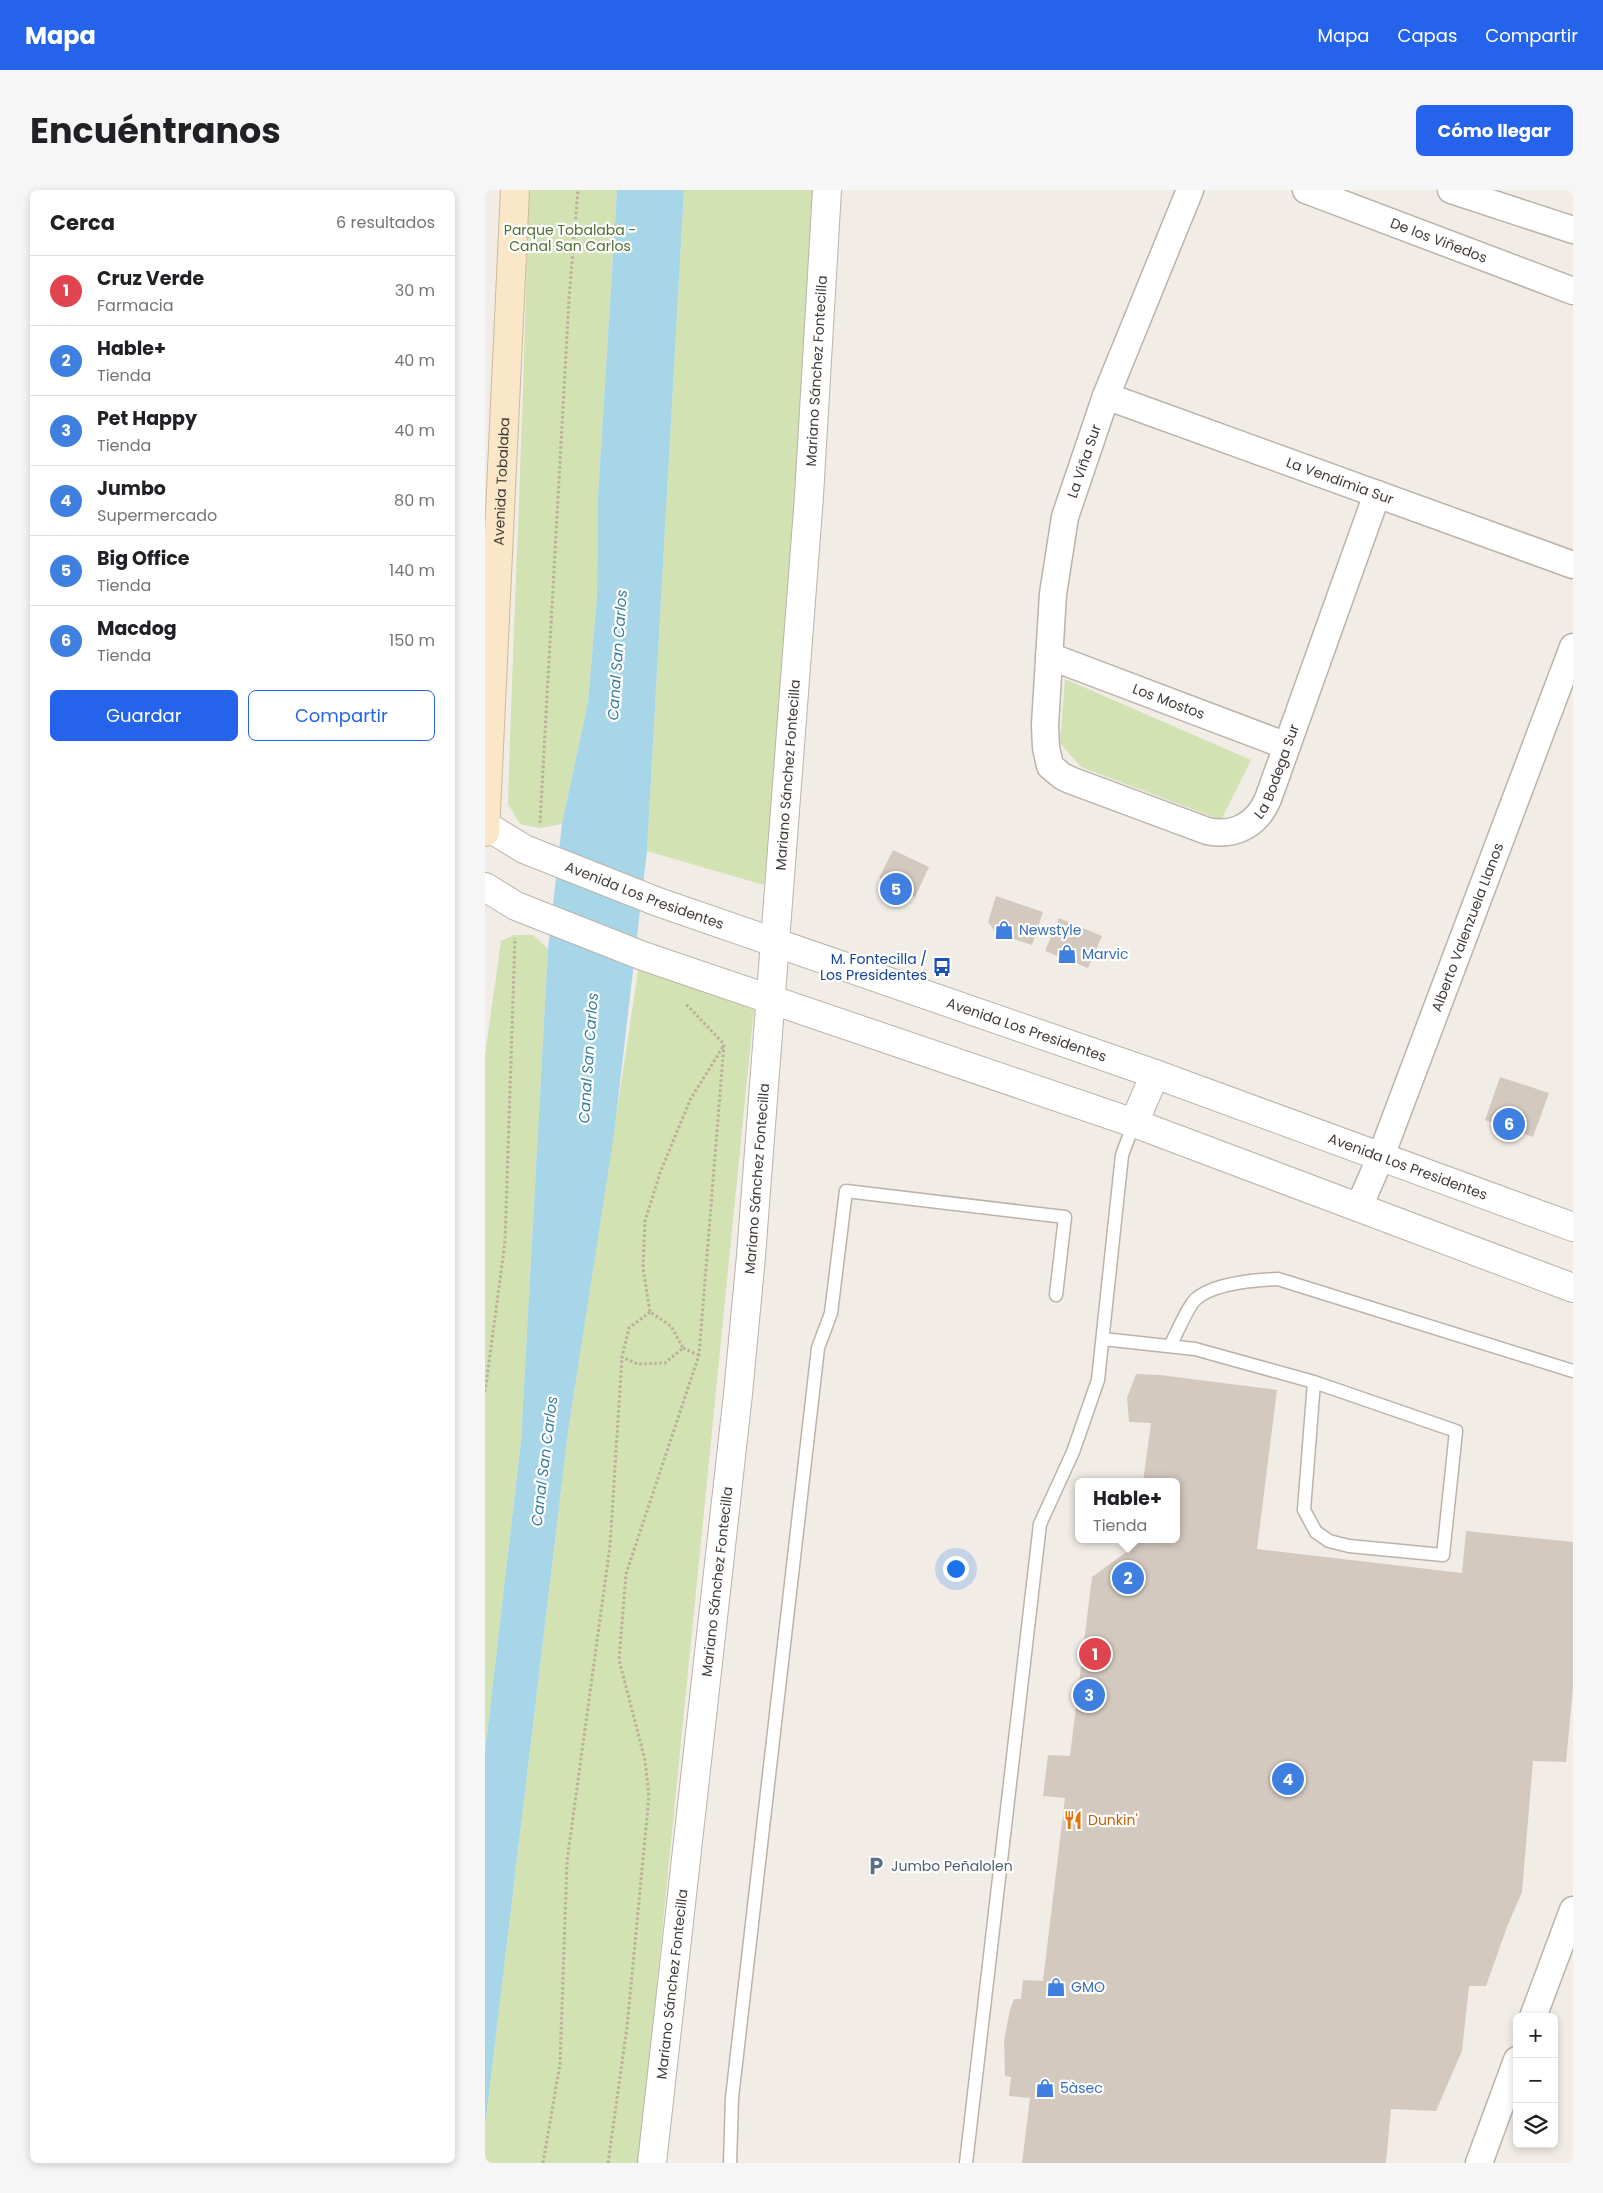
<!DOCTYPE html>
<html lang="es">
<meta charset="utf-8">
<style>
body{margin:0;font-family:Poppins,sans-serif;background:#f6f6f6;color:#202124}
.controls{position:absolute;right:15px;bottom:15px;display:grid;overflow:hidden;border-radius:8px;box-shadow:0 2px 8px #0003}
.controls button{width:45px;height:45px;display:grid;place-items:center;padding:0;border:0;border-bottom:1px solid #e0e0e0;background:#fff;color:#202124;font:25px sans-serif}
.you{position:absolute;left:470px;top:1378px;width:18px;height:18px;margin:-12px;border:4px solid #fff;border-radius:50%;background:#1a73e8;box-shadow:0 0 0 8px #1a73e833}
.badge{display:grid;place-items:center;width:32px;height:32px;border-radius:50%;background:#2563eb;color:#fff;font-size:16px;font-weight:700}
.pin{position:absolute;translate:-50% -50%;border:2px solid #fff;box-shadow:0 1px 5px #0006}
.popup{position:absolute;left:590px;top:1288px;width:105px;height:65px;box-sizing:border-box;display:grid;place-content:center;border-radius:8px;background:#fff;filter:drop-shadow(0 1px 4px #0005);font-size:16px;white-space:nowrap;color:#757577}
.popup b{font-size:19px;color:#202124}
.popup::after{content:'';position:absolute;left:50%;top:100%;margin-left:-10px;border:10px solid transparent;border-top-color:#fff}
.list{margin:0;padding:0;list-style:none}
h2{display:flex;justify-content:space-between;align-items:center;height:65px;margin:0;padding:0 20px;font-size:21px}
h2 small{font-size:16px;font-weight:400;color:#757577}
.list li{display:grid;grid-template-columns:32px 1fr auto;gap:15px;align-items:center;box-sizing:border-box;height:70px;padding:0 20px;border-top:1px solid #e0e0e0}
.list b{display:block;font-size:19px;white-space:nowrap}
.list p{margin:0;font-size:16px;white-space:nowrap;color:#757577}
.list em{font-size:16px;font-style:normal;color:#757577}
.actions{display:flex;gap:10px;padding:15px 20px}
.actions a{flex:1;padding:11px 0;border:1px solid #2563eb;border-radius:8px;text-align:center;font-size:18px;color:#2563eb}
.actions .main{background:#2563eb;color:#fff}
.icon{flex:none;width:28px;height:28px;fill:none;stroke:currentColor;stroke-width:2;stroke-linecap:round;stroke-linejoin:round}
.map{position:relative;flex:none;width:1088px;height:1973px;overflow:hidden;border-radius:8px}
header{display:flex;align-items:center;gap:30px;box-sizing:border-box;height:70px;padding:0 25px;background:#2563eb;color:#fff}
header strong{font-size:24px}
nav{display:flex;gap:28px;margin-inline-start:auto;font-size:18px}
.intro{display:flex;align-items:center;justify-content:space-between;box-sizing:border-box;height:120px;padding:0 30px}
h1{margin:0;font-size:35px}
.button{padding:12px 22px;border-radius:8px;background:#2563eb;color:#fff;font-size:18px;font-weight:700}
main{display:flex;gap:30px;padding:0 30px}
aside{flex:1;background:#fff;border-radius:8px;box-shadow:0 2px 8px #0003}
.map>svg:first-child{display:block}
.green{fill:#d2e2b2}
.water{fill:#a7d6e8}
.building{fill:#d4c9bf}
.lines{fill:none;stroke-linecap:round;stroke-linejoin:round}
.service-casing{stroke:#bbb3a9;stroke-width:15}
.minor-casing{stroke:#bbb3a9;stroke-width:29}
.tertiary-casing{stroke:#bbb3a9;stroke-width:30}
.secondary-casing{stroke:#cdb999;stroke-width:30}
.path{stroke:#bcad9c;stroke-width:3;stroke-dasharray:2.5 2.5;stroke-linecap:butt}
.service{stroke:#fff;stroke-width:12}
.minor{stroke:#fff;stroke-width:26}
.tertiary{stroke:#fff;stroke-width:28}
.secondary{stroke:#f9e7c8;stroke-width:28}
.labels{text-anchor:middle;dominant-baseline:central;stroke-width:4.5;stroke-linejoin:round;paint-order:stroke}
.park-label{font-size:14px;fill:#4f6f2f;stroke:#fff}
.street-label{font-size:14px;fill:#433c36;stroke:#fff}
.shop-label{font-size:14px;fill:#366cbe;stroke:#fff;text-anchor:start}
.transit-label{font-size:14px;fill:#164399;stroke:#fff;text-anchor:end}
.food-label{font-size:14px;fill:#c56008;stroke:#fff;text-anchor:start}
.service-label{font-size:14px;fill:#4e5e75;stroke:#fff;text-anchor:start}
.water-label{font-size:15px;font-style:italic;fill:#387e9d;stroke:#fff}
</style>
<header>
<strong>Mapa</strong>
<nav><a>Mapa</a><a>Capas</a><a>Compartir</a></nav>
</header>
<div class="intro"><h1>Encuéntranos</h1><a class="button">Cómo llegar</a></div>
<main>
<aside>
<h2>Cerca<small>6 resultados</small></h2>
<ul class="list">
<li><span class="badge" style="background:#e0444e">1</span><div><b>Cruz Verde</b><p>Farmacia</p></div><em>30 m</em></li>
<li><span class="badge" style="background:#3f7fe0">2</span><div><b>Hable+</b><p>Tienda</p></div><em>40 m</em></li>
<li><span class="badge" style="background:#3f7fe0">3</span><div><b>Pet Happy</b><p>Tienda</p></div><em>40 m</em></li>
<li><span class="badge" style="background:#3f7fe0">4</span><div><b>Jumbo</b><p>Supermercado</p></div><em>80 m</em></li>
<li><span class="badge" style="background:#3f7fe0">5</span><div><b>Big Office</b><p>Tienda</p></div><em>140 m</em></li>
<li><span class="badge" style="background:#3f7fe0">6</span><div><b>Macdog</b><p>Tienda</p></div><em>150 m</em></li>
</ul>
<div class="actions"><a class="main">Guardar</a><a>Compartir</a></div>
</aside>
<div class="map">
<svg width="1088" height="1973" viewBox="0 0 1088 1973">
<rect width="100%" height="100%" fill="#f1ece6"/>
<g class="green">
<path d="M43 0H132L113 306 112 407 103 512 77 634 55 638 35 634 23 614C29 409 40 205 43 0Z"/>
<polygon points="199,0 330,0 316,307 279,695 162,661"/>
<polygon points="580,489 766,570 736,630 596,577 575,553"/>
<polygon points="29,745 48,745 63,759 36,1251 0,1562 0,865 16,751"/>
<polygon points="154,775 269,820 154,1973 0,1973 0,1937 83,1242"/>
</g>
<polygon class="water" points="132,0 199,0 162,661 129,944 83,1242 0,1937 0,1562 36,1251 63,759 77,634 103,512 112,407 113,306"/>
<g class="building">
<polygon points="408,660 444,677 430,707 418,702 416,707 400,699 404,692 394,688"/>
<polygon points="511,706 558,722 547,755 511,743 503,732"/>
<polygon points="574,728 617,746 603,778 560,761"/>
<polygon points="1015,887 1064,903 1048,947 1000,930"/>
<polygon points="651,1184 675,1185 792,1200 772,1359 977,1383 981,1341 1088,1352 1088,1498 1081,1572 1048,1571 1037,1702 1022,1737 1001,1796 984,1796 977,1861 951,1921 906,1919 901,1973 537,1973 545,1908 524,1906 526,1887 520,1886 519,1850 525,1820 529,1809 536,1809 538,1790 558,1791 580,1608 558,1606 563,1565 585,1566 607,1387 651,1355 651,1349 692,1349 692,1292 658,1292 666,1233 644,1232 642,1208"/>
</g>
<g class="lines">
<g class="service-casing">
<g id="service">
<polyline points="618,1149 710,1159 829,1192 971,1241 958,1365 864,1356 844,1351 831,1342 819,1320 829,1192"/>
<path d="M685 1156C690 1147 704 1114 711 1109 729 1093 770 1090 793 1089L1088 1181"/>
<polyline points="245,1973 247,1908 333,1158 346,1123 361,1001 580,1027 571,1105"/>
<polyline points="481,1973 555,1334 588,1262 613,1190 637,965 649,933"/>
</g>
</g>
<g class="minor-casing">
<g id="minor">
<path id="s1" d="M705 0 621 206 580 327 568 404 560 535 561 557 565 576 577 586 585 590 722 641C749 647 772 635 783 609L892 304"/>
<path id="s2" d="M821 0 1088 101"/>
<polyline points="966,0 1088,40"/>
<path id="s3" d="M621 206 1088 375"/>
<path id="s4" d="M564 466 802 556"/>
<path id="s5" d="M874 1017 896 966 1088 457"/>
<polyline points="1048,1827 1088,1720"/>
<polyline points="994,1973 1032,1870"/>
</g>
</g>
<g class="tertiary-casing">
<g id="tertiary">
<path id="s6" d="M0 635 39 659 173 712 670 884 1088 1037"/>
<polyline points="0,697 31,716 158,766 649,933 1088,1098"/>
<polyline points="649,933 670,884"/>
<path id="s7" d="M167 1973 253 1204 266 1066 324 306 342 0"/>
</g>
</g>
<g class="secondary-casing">
<g id="secondary">
<path id="s8" d="M0 642 30 0"/>
</g>
</g>
<g class="path">
<polyline points="55,633 84,109 93,0"/>
<polyline points="165,1122 144,1138 137,1167 153,1174 180,1173 198,1158 186,1136 165,1122 158,1078 160,1031 175,983 205,910 239,855"/>
<polyline points="198,1158 214,1165"/>
<polyline points="0,1202 20,1052 30,748"/>
<polyline points="58,1973 75,1874 82,1671 125,1356 137,1167"/>
<polyline points="123,1973 142,1837 164,1606 160,1570 134,1470 141,1384 214,1165 239,854 200,813"/>
</g>
<use href="#service" class="service"/>
<use href="#minor" class="minor"/>
<use href="#tertiary" class="tertiary"/>
<use href="#secondary" class="secondary"/>
</g>
<defs>
<g id="shop-bare" transform="scale(1.5)"><path d="M-5-2.5h2.3a2.7 3.5 0 0 1 5.4 0H5L5.5 6h-11ZM-1.5-2.5h3a1.5 2.3 0 0 0-3 0Z" fill="#3f7fe0" stroke="#fff" stroke-width="2.5" paint-order="stroke"/></g>
<g id="bus-bare" transform="scale(1.5)"><path d="M-5-6H5V4H4V6H2V4H-2V6H-4V4H-5ZM-3.5-4V0h7V-4ZM-3.5 1.2v1.5H-2V1.2ZM2 1.2v1.5H3.5V1.2Z" fill="#1a4fb4" stroke="#fff" stroke-width="2.5" paint-order="stroke"/></g>
<g id="restaurant-bare" transform="scale(1.5)"><path d="M-5-6h1v4h1v-4h1v4h1v-4h1v5L-1.5 .5V6h-2V.5L-5-1ZM5-6V6H3V1.5H1.5Q1.5-4 5-6Z" fill="#e8710a" stroke="#fff" stroke-width="2.5" paint-order="stroke"/></g>
<g id="parking-bare" transform="scale(1.5)"><path d="M-3.5-5.5H1a3.5 3.5 0 0 1 0 7H-1V5.5H-3.5ZM-1-3.4V-.6H.8a1.4 1.4 0 0 0 0-2.8Z" fill="#5c6f8a" stroke="#fff" stroke-width="2.5" paint-order="stroke"/></g>
</defs>
<g fill-rule="evenodd">
<use href="#shop-bare" x="519" y="740"/>
<use href="#shop-bare" x="582" y="764"/>
<use href="#bus-bare" x="457" y="777"/>
<use href="#restaurant-bare" x="588" y="1630"/>
<use href="#parking-bare" x="391" y="1676"/>
<use href="#shop-bare" x="571" y="1797"/>
<use href="#shop-bare" x="560" y="1898"/>
</g>
<g class="labels">
<g class="park-label">
<text x="85" y="40">Parque Tobalaba -<tspan x="85" dy="16">Canal San Carlos</tspan></text>
</g>
<g class="street-label">
<text stroke="none"><textPath href="#s2" startOffset="142">De los Viñedos</textPath></text>
<text stroke="none"><textPath href="#s7" startOffset="1800">Mariano Sánchez Fontecilla</textPath></text>
<text transform="translate(599 271) rotate(-71)">La Viña Sur</text>
<text stroke="none"><textPath href="#s3" startOffset="249">La Vendimia Sur</textPath></text>
<text stroke="none"><textPath href="#s8" startOffset="351">Avenida Tobalaba</textPath></text>
<text stroke="none"><textPath href="#s4" startOffset="128">Los Mostos</textPath></text>
<text stroke="none"><textPath href="#s1" startOffset="876">La Bodega Sur</textPath></text>
<text stroke="none"><textPath href="#s7" startOffset="1395">Mariano Sánchez Fontecilla</textPath></text>
<text stroke="none"><textPath href="#s6" startOffset="175">Avenida Los Presidentes</textPath></text>
<text stroke="none"><textPath href="#s5" startOffset="300">Alberto Valenzuela Llanos</textPath></text>
<text stroke="none"><textPath href="#s6" startOffset="580">Avenida Los Presidentes</textPath></text>
<text stroke="none"><textPath href="#s6" startOffset="985">Avenida Los Presidentes</textPath></text>
<text stroke="none"><textPath href="#s7" startOffset="990">Mariano Sánchez Fontecilla</textPath></text>
<text stroke="none"><textPath href="#s7" startOffset="585">Mariano Sánchez Fontecilla</textPath></text>
<text stroke="none"><textPath href="#s7" startOffset="180">Mariano Sánchez Fontecilla</textPath></text>
</g>
<g class="shop-label">
<text x="534" y="740">Newstyle</text>
<text x="597" y="764">Marvic</text>
<text x="586" y="1797">GMO</text>
<text x="575" y="1898">5àsec</text>
</g>
<g class="transit-label">
<text x="442" y="769">M. Fontecilla /<tspan x="442" dy="16">Los Presidentes</tspan></text>
</g>
<g class="food-label">
<text x="603" y="1630">Dunkin'</text>
</g>
<g class="service-label">
<text x="406" y="1676">Jumbo Peñalolen</text>
</g>
<g class="water-label">
<text transform="translate(132 465) rotate(-86)">Canal San Carlos</text>
<text transform="translate(103 868) rotate(-86)">Canal San Carlos</text>
<text transform="translate(59 1271) rotate(-83)">Canal San Carlos</text>
</g>
</g>
</svg>
<div class="controls">
<button>+</button>
<button>−</button>
<button><svg class="icon" aria-label="layers" viewBox="0 0 24 24"><path d="M12 4l9 5-9 5-9-5zM3 14l9 5 9-5"/></svg></button>
</div>
<div class="you"></div>
<div class="pin badge" style="left:610px;top:1464px;background:#e0444e">1</div>
<div class="pin badge" style="left:643px;top:1388px;background:#3f7fe0">2</div>
<div class="popup"><b>Hable+</b>Tienda</div>
<div class="pin badge" style="left:604px;top:1505px;background:#3f7fe0">3</div>
<div class="pin badge" style="left:803px;top:1589px;background:#3f7fe0">4</div>
<div class="pin badge" style="left:411px;top:699px;background:#3f7fe0">5</div>
<div class="pin badge" style="left:1024px;top:934px;background:#3f7fe0">6</div>
</div>
</main>
